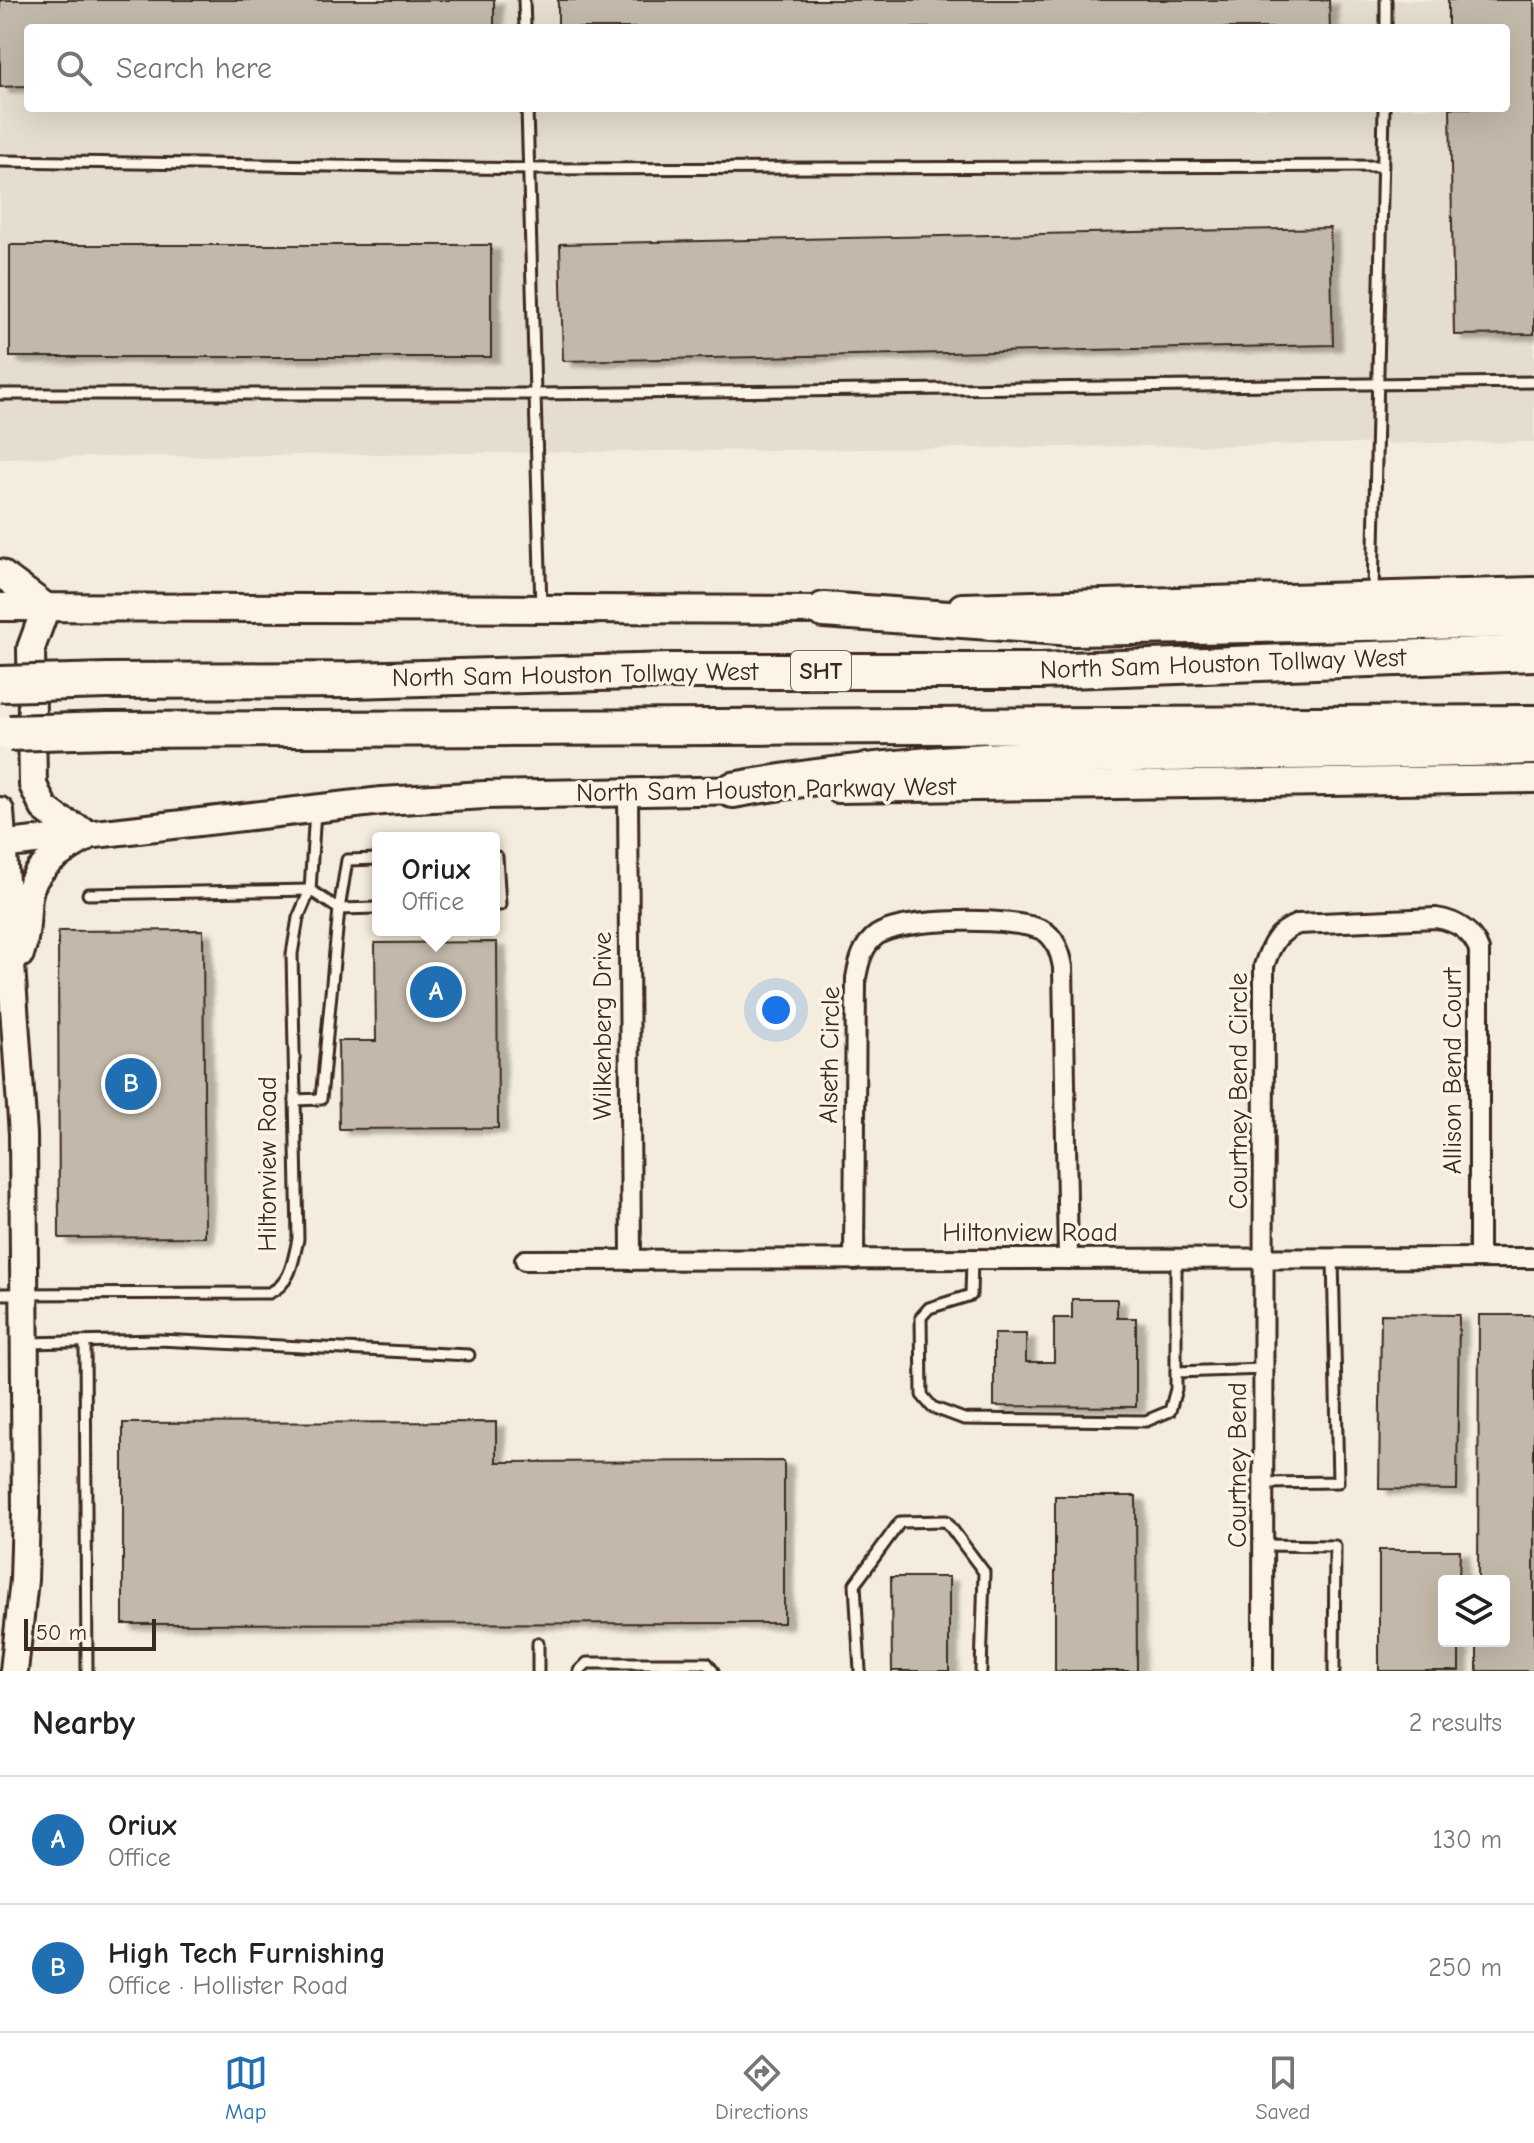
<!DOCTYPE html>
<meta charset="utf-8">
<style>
body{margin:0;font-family:"Comic Neue",sans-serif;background:#f2f2f2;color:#222}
.controls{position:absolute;right:24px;bottom:24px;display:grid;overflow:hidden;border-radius:8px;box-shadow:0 8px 32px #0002}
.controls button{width:72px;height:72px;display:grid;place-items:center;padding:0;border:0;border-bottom:2px solid #e0e0e0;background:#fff;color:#222;font:40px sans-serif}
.scale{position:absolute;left:24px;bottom:20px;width:132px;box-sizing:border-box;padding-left:8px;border:4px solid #3b2a1e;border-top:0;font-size:22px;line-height:28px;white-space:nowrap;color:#3b2a1e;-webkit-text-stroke:6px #fcf5e5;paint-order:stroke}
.you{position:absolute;left:776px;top:1010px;width:28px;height:28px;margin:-20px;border:6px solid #fff;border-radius:50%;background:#1a73e8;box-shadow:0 0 0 12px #1a73e833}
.badge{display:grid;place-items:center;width:52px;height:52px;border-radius:50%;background:#1f6fb2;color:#fff;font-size:26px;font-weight:700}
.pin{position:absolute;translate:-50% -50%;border:4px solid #fff;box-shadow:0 2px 8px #0006}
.popup{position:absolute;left:372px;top:832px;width:128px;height:104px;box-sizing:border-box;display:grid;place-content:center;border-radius:8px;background:#fff;filter:drop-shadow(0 2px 6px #0005);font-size:26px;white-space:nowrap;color:#767676}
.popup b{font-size:30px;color:#222}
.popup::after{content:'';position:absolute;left:50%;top:100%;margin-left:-16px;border:16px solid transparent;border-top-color:#fff}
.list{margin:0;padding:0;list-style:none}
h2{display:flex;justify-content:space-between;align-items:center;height:104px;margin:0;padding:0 32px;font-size:34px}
h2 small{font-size:26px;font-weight:400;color:#767676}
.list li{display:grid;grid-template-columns:52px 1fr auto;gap:24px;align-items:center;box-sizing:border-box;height:128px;padding:0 32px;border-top:2px solid #e0e0e0}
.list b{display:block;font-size:30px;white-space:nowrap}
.list p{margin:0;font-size:26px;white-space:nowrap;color:#767676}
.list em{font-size:26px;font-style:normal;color:#767676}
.icon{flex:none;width:44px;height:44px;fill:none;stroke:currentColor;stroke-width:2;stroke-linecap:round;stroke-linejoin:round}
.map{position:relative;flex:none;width:1534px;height:1671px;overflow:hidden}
.search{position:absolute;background:#fff;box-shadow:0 8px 32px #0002;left:24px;right:24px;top:24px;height:88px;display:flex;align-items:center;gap:20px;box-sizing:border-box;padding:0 28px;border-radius:8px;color:#767676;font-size:30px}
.sheet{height:360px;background:#fff}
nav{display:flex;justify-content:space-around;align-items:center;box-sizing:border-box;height:112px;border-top:2px solid #e0e0e0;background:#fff;font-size:22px;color:#767676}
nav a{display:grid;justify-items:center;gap:4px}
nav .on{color:#1f6fb2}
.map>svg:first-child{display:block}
.built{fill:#e5ddce;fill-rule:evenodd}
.building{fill:#c3b9aa;stroke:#3b2a1e;stroke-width:2;filter:url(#shadow)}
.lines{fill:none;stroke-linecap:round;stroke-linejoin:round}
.lane-casing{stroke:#3b2a1e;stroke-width:15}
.street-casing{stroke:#3b2a1e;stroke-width:24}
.secondary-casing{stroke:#3b2a1e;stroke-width:32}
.highway-casing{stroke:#3b2a1e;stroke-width:40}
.lane{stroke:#fcf5e5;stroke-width:9}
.street{stroke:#fcf5e5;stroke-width:18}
.secondary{stroke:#fcf5e5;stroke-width:26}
.highway{stroke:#fcf5e5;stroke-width:34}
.highway-bridge-casing{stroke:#3b2a1e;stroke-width:40;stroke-linecap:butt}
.highway-bridge{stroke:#fcf5e5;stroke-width:34}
.labels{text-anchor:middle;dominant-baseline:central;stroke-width:7;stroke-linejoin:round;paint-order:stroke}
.shield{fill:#fcf5e5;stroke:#75675a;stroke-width:2}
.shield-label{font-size:24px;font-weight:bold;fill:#3b2a1e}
.street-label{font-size:26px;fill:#3b2a1e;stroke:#fcf5e5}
</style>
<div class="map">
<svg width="1534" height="1671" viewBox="0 0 1534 1671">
<defs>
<filter id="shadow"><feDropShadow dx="9" dy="5" stdDeviation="2" flood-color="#0004"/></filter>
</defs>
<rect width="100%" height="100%" fill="#f4eddd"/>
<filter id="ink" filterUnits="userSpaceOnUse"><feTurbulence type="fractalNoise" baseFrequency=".0125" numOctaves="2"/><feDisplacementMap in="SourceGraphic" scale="16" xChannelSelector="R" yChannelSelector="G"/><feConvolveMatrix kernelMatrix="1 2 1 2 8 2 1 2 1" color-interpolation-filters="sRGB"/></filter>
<g filter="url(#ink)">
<path class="built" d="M0 0H1534V442L0 458ZM28 28H1506V108H28Z"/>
<g class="building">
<polygon points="0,0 494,0 494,28 28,28 28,86 0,87"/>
<polygon points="558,0 1329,0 1330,28 558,28"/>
<polygon points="1448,0 1534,0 1534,334 1454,335 1450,108 1506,108 1506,28 1448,28"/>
<polygon points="1330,228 1333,345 563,361 560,244"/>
<rect x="10" y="245" width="481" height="112"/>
<polygon points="203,930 205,1237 59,1238 58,931"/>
<polygon points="497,942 498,1128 339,1129 338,1041 376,1041 375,943"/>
<polygon points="1072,1299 1117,1299 1117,1318 1136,1318 1136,1407 994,1406 994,1334 1026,1334 1026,1362 1054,1362 1054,1318 1072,1318"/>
<polygon points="1381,1314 1459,1315 1457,1490 1379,1489"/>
<polygon points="1479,1315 1534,1315 1534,1671 1477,1671 1477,1641 1504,1641 1504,1581 1478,1581"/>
<polygon points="496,1422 496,1462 784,1461 784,1623 123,1624 123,1423"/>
<polygon points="1055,1496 1136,1496 1137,1671 1055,1671"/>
<polygon points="1379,1550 1460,1550 1459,1581 1444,1581 1444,1641 1459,1641 1459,1671 1379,1671"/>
<polygon points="891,1577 949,1577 949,1671 892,1671"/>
</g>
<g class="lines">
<g class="lane-casing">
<g id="lane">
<polyline points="524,0 525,28"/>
<polyline points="1386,28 1386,0"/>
<polyline points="527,108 541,608"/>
<polyline points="0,161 529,169 1383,166"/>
<polyline points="0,394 535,394 1534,382"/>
<polyline points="1373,592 1384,108"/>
<polyline points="494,857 497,857 500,905 494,905"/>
<polyline points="378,859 347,860 339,909 378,908"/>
<polyline points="88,894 310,890 339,909 321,1099 295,1100"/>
<polyline points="972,1259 971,1295 929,1308 921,1317 922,1395 932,1407 964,1419 1146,1421 1170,1411 1176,1389 1176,1259"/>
<path d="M0 1294 269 1293C291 1284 293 1261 298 1239L292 954 298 918 310 890 315 810"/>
<polyline points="85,1342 87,1671"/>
<polyline points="27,1343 159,1340 469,1355"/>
<polyline points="1176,1372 1264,1369"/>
<polyline points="1263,1483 1338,1482 1333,1258"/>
<polyline points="1263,1545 1335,1546 1334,1671"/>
<polyline points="538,1671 538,1643"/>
<polyline points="579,1671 587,1663 707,1663 713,1671"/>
<polyline points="860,1671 855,1584 900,1522 946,1521 984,1572 981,1671"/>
</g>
</g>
<g class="street-casing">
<g id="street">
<polyline points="628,792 631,1260"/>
<polyline points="525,1260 1534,1258"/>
<path d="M854 1260 856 978C859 961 863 945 877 935 903 917 1015 917 1042 930 1055 936 1061 954 1063 967L1068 1259"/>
<path d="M1263 1671 1264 966C1271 945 1277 932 1298 924L1436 918C1456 921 1472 931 1479 950V1258"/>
</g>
</g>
<g class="secondary-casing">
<g id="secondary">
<polyline points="0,573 46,607"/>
<polyline points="0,607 843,610"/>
<polyline points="46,607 31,648 33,785 44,808 60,820 89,834"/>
<polyline points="962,607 1534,591"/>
<polyline points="838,789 1534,779"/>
<polyline points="0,811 23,1134 26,1512 24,1580 14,1671"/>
<polyline points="0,845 382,801 485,795 750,790"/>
<path d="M20 954C27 935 26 917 28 897 32 868 61 852 83 839"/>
</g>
</g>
<g class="highway-casing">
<g id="highway">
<polyline points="824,610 1073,628 1534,620"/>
<polyline points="108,681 352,680 671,671 1040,671 1534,653"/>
<polyline points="108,730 1534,723"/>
<path d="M733 790C996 743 1267 757 1534 747"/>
</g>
</g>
<use href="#lane" class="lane"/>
<use href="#street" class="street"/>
<use href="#secondary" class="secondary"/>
<use href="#highway" class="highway"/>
<g class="highway-bridge-casing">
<g id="highway-bridge">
<polyline points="0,684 108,681"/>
<polyline points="9,733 108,730"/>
</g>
</g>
<use href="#highway-bridge" class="highway-bridge"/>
</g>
</g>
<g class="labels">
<rect class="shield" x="791" y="651" width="60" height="40" rx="6"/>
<g class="shield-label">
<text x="821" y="671">SHT</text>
</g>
<g class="street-label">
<text transform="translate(1223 664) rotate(-2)">North Sam Houston Tollway West</text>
<text transform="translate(575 675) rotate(-1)">North Sam Houston Tollway West</text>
<text transform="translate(766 790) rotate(-1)">North Sam Houston Parkway West</text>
<text transform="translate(603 1026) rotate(-90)">Wilkenberg Drive</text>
<text transform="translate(830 1055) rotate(-89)">Alseth Circle</text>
<text transform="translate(1453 1071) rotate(-90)">Allison Bend Court</text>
<text transform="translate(1239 1091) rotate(-90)">Courtney Bend Circle</text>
<text transform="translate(268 1164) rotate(-90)">Hiltonview Road</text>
<text x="1030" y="1233">Hiltonview Road</text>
<text transform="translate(1238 1465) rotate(-90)">Courtney Bend</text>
</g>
</g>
</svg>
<div class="controls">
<button><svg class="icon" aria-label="layers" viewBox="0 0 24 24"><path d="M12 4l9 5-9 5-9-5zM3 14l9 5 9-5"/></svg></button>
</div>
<div class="scale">50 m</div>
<div class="you"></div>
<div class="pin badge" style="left:436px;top:992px">A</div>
<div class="popup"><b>Oriux</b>Office</div>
<div class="pin badge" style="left:131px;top:1084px">B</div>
<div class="search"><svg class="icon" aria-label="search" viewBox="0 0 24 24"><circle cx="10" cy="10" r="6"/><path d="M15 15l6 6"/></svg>Search here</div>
</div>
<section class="sheet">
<h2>Nearby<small>2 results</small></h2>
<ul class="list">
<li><span class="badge">A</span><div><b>Oriux</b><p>Office</p></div><em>130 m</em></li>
<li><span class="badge">B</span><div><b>High Tech Furnishing</b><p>Office · Hollister Road</p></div><em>250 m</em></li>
</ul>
</section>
<nav>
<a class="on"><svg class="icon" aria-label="map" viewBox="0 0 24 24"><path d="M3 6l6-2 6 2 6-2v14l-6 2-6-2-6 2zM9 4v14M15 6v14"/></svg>Map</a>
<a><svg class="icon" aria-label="directions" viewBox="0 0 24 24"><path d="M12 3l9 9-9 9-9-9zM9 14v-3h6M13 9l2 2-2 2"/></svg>Directions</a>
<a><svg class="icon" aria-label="saved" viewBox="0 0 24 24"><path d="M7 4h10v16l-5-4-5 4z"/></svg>Saved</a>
</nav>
